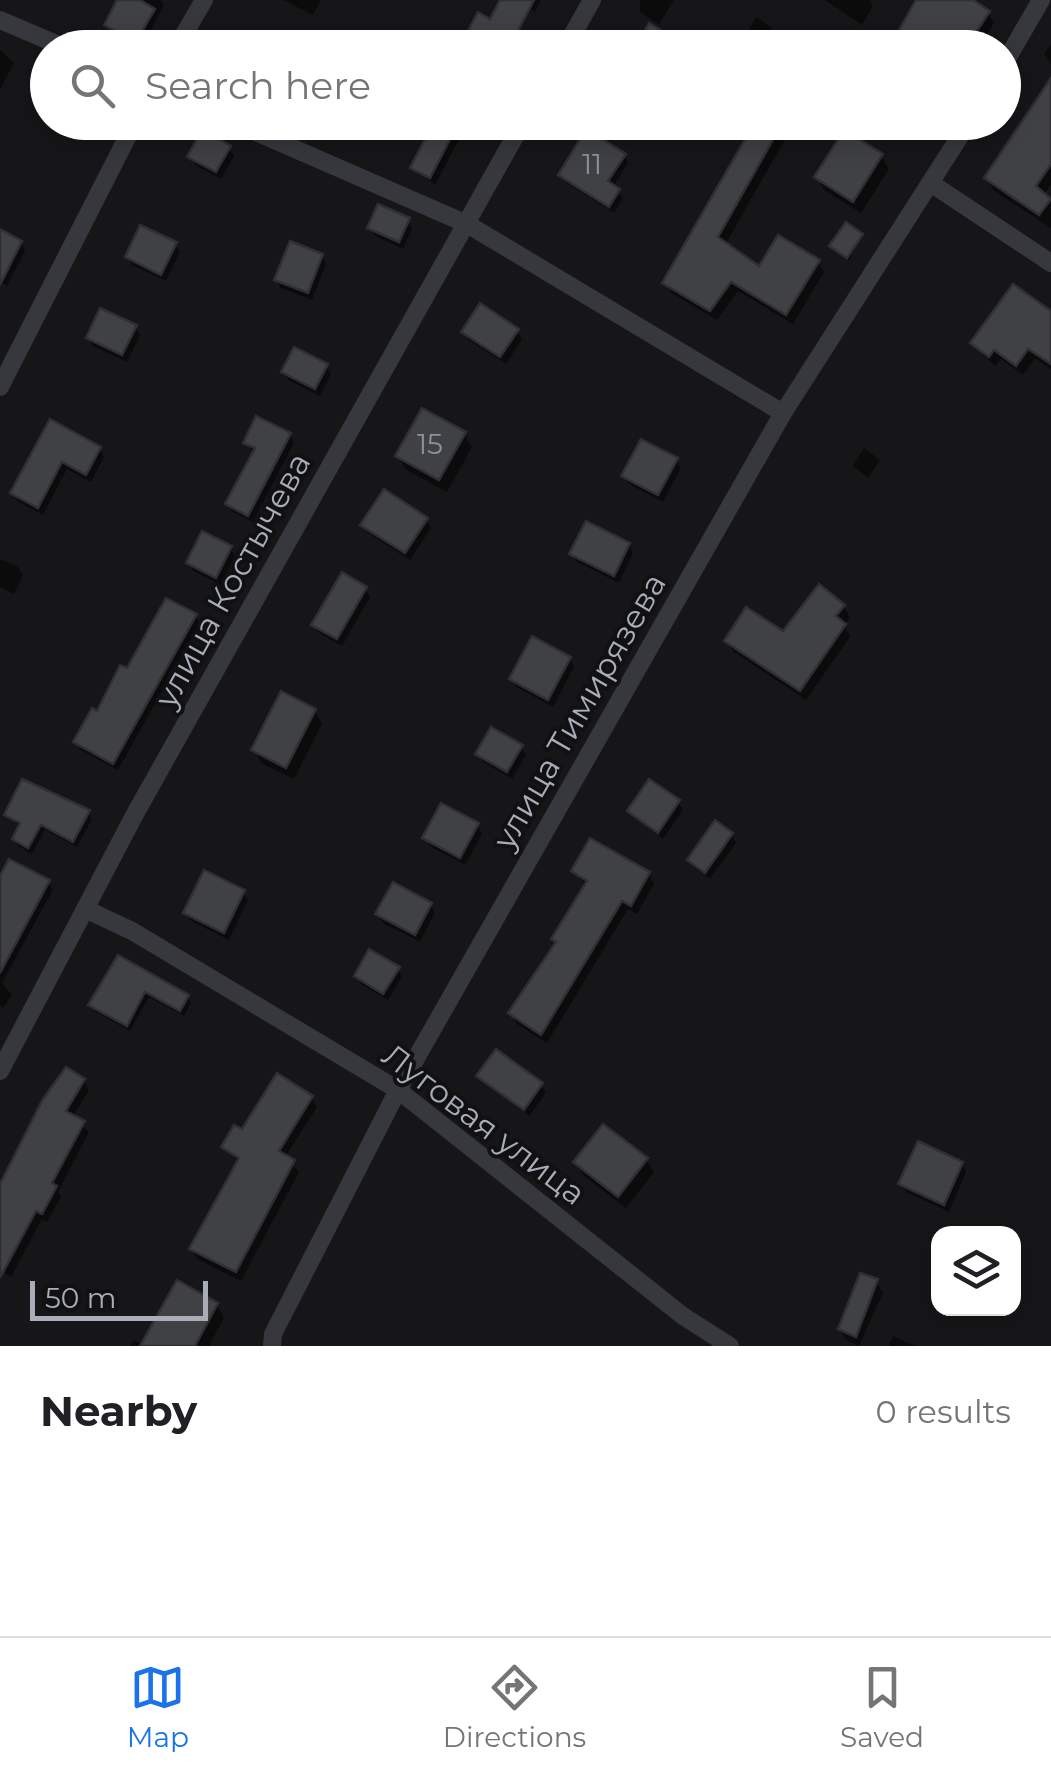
<!DOCTYPE html>
<meta charset="utf-8">
<style>
body{margin:0;font-family:Montserrat,sans-serif;background:#f2f2f2;color:#202124}
.controls{position:absolute;right:30px;bottom:30px;display:grid;overflow:hidden;border-radius:20px;box-shadow:0 5px 25px #0003}
.controls button{width:90px;height:90px;display:grid;place-items:center;padding:0;border:0;border-bottom:2px solid #e0e0e0;background:#fff;color:#202124;font:50px sans-serif}
.scale{position:absolute;left:30px;bottom:25px;width:178px;box-sizing:border-box;padding-left:10px;border:5px solid #a8adb8;border-top:0;font-size:28px;line-height:35px;white-space:nowrap;color:#a8adb8;-webkit-text-stroke:8px #111113;paint-order:stroke}
.list{margin:0;padding:0;list-style:none}
h2{display:flex;justify-content:space-between;align-items:center;height:130px;margin:0;padding:0 40px;font-size:42px}
h2 small{font-size:32px;font-weight:400;color:#757577}
.icon{flex:none;width:55px;height:55px;fill:none;stroke:currentColor;stroke-width:2;stroke-linecap:round;stroke-linejoin:round}
.map{position:relative;flex:none;width:1051px;height:1346px;overflow:hidden}
.search{position:absolute;background:#fff;box-shadow:0 5px 25px #0003;left:30px;right:30px;top:30px;height:110px;display:flex;align-items:center;gap:25px;box-sizing:border-box;padding:0 35px;border-radius:55px;color:#757577;font-size:38px}
.sheet{height:290px;background:#fff}
nav{display:flex;justify-content:space-around;align-items:center;box-sizing:border-box;height:140px;border-top:2px solid #e0e0e0;background:#fff;font-size:28px;color:#757577}
nav a{display:grid;justify-items:center;gap:5px}
nav .on{color:#1a73e8}
.map>svg:first-child{display:block}
.shadow{fill:#0007}
.building{fill:#404145;stroke:#303034;stroke-width:2.5}
.lines{fill:none;stroke-linecap:round;stroke-linejoin:round}
.street{stroke:#37383d;stroke-width:18}
.labels{text-anchor:middle;dominant-baseline:central;stroke-width:8;stroke-linejoin:round;paint-order:stroke}
.number-label{font-size:28px;fill:#8e929b}
.street-label{font-size:32px;fill:#a8adb8;stroke:#111113}
</style>
<div class="map">
<svg width="1051" height="1346" viewBox="0 0 1051 1346">
<rect width="100%" height="100%" fill="#161618"/>
<g class="shadow">
<polygon points="120,0 161,0 164,5 141,48 111,32 107,25"/>
<polygon points="283,0 321,0 313,15"/>
<polygon points="517,0 541,0 535,12"/>
<polygon points="640,0 674,0 659,24 640,12"/>
<polygon points="825,0 870,0 873,6 862,25"/>
<polygon points="919,0 968,0 988,12 994,23 979,48 955,43 952,48 891,48"/>
<polygon points="756,17 772,28 765,41 749,30"/>
<polygon points="1051,44 1051,65 1044,54"/>
<polygon points="0,50 14,63 0,90"/>
<polygon points="1051,82 1051,184 1044,195 1051,200 1051,228 993,190 987,178"/>
<polygon points="422,122 468,122 435,185 413,167 428,138 419,128"/>
<polygon points="758,122 795,122 725,245 760,270 818,262 824,272 793,324 738,291 717,320 671,293 665,283"/>
<polygon points="819,122 850,122 845,133 881,156 889,169 861,213 824,190 817,177 842,137"/>
<polygon points="229,148 234,156 221,179 195,165 190,156"/>
<polygon points="624,155 628,163 613,187 623,198 614,213 565,182 561,175"/>
<polygon points="408,220 412,229 403,249 375,236 370,228"/>
<polygon points="0,232 21,242 25,251 7,286 0,282"/>
<polygon points="861,236 849,260 832,246"/>
<polygon points="175,244 180,252 166,281 132,265 128,257"/>
<polygon points="322,256 326,264 312,300 281,288 276,280"/>
<polygon points="1051,312 1051,369 1035,358 1023,375 1001,359 995,366 973,344"/>
<polygon points="135,327 140,335 127,362 93,346 88,338"/>
<polygon points="517,331 522,339 506,364 469,340 464,332"/>
<polygon points="326,366 331,374 320,396 288,380 284,372"/>
<polygon points="51,422 99,449 104,457 91,482 67,469 43,515 17,501 13,493"/>
<polygon points="464,434 472,447 447,492 405,469 398,456"/>
<polygon points="290,435 294,443 253,522 233,512 228,504 255,453 246,442"/>
<polygon points="864,448 880,460 868,478 853,466"/>
<polygon points="676,460 681,468 663,502 629,484 624,476"/>
<polygon points="426,519 431,528 410,560 368,533 363,525"/>
<polygon points="629,545 633,553 619,583 577,562 572,554"/>
<polygon points="230,548 235,556 221,585 193,571 189,563"/>
<polygon points="0,559 18,567 23,575 14,594 0,587"/>
<polygon points="365,589 370,597 342,646 319,633 314,625"/>
<polygon points="844,607 850,618 844,625 850,637 806,700 734,652 727,641 783,634"/>
<polygon points="196,616 200,624 118,770 81,750 76,742 128,672"/>
<polygon points="570,659 574,667 553,707 516,687 512,679"/>
<polygon points="315,711 322,724 294,779 261,763 254,750"/>
<polygon points="521,747 526,755 512,779 483,762 478,754"/>
<polygon points="678,802 683,810 663,839 630,812"/>
<polygon points="88,812 92,819 77,847 45,830 32,854 18,846 14,839 21,827 7,815"/>
<polygon points="477,825 482,834 465,865 430,846 425,838"/>
<polygon points="731,834 736,843 710,879 695,868 690,860"/>
<polygon points="574,871 649,874 654,884 637,914 628,909 547,1043 517,1024 511,1014 557,945 554,939 587,886"/>
<polygon points="0,879 48,882 53,890 2,983 12,995 3,1008 0,1006"/>
<polygon points="243,892 248,900 229,940 191,921 186,913"/>
<polygon points="431,905 435,913 420,942 383,923 378,914"/>
<polygon points="119,959 187,996 191,1003 184,1016 149,997 130,1031 94,1011 90,1005"/>
<polygon points="398,969 402,977 388,1000 361,984 356,976"/>
<polygon points="479,1076 541,1085 546,1093 529,1116"/>
<polygon points="84,1081 89,1090 73,1117 89,1132 58,1192 61,1197 47,1222 42,1219 11,1277 0,1271 0,1184"/>
<polygon points="311,1097 317,1107 285,1157 299,1172 241,1281 197,1259 192,1249 240,1162 224,1147"/>
<polygon points="646,1159 654,1172 626,1208 584,1176 576,1163"/>
<polygon points="962,1164 966,1172 949,1212 906,1192 901,1184"/>
<polygon points="876,1281 883,1293 859,1346 847,1341 840,1329"/>
<polygon points="217,1305 224,1318 209,1346 130,1346 134,1340 144,1345"/>
<polygon points="893,1336 916,1346 889,1346"/>
</g>
<g class="building">
<polygon points="117,0 140,0 155,9 136,42 104,25"/>
<polygon points="500,0 534,0 509,48 459,48 478,12 490,19"/>
<polygon points="916,0 973,0 990,11 967,46 948,34 941,48 889,48"/>
<polygon points="649,23 691,48 635,48"/>
<polygon points="1051,78 1051,164 1036,186 1051,199 1039,215 984,178"/>
<polygon points="407,122 459,122 430,178 410,168 427,135"/>
<polygon points="755,122 783,122 718,237 759,266 778,235 820,260 786,315 731,282 710,311 662,283"/>
<polygon points="586,129 626,154 608,181 620,189 609,207 558,175"/>
<polygon points="202,130 231,146 216,172 187,157"/>
<polygon points="844,130 883,154 853,202 814,177"/>
<polygon points="378,204 410,218 399,242 367,228"/>
<polygon points="846,222 863,234 847,258 829,246"/>
<polygon points="140,225 177,242 161,275 125,257"/>
<polygon points="0,229 22,241 0,285"/>
<polygon points="290,241 323,254 308,293 274,280"/>
<polygon points="1013,284 1051,311 1051,364 1028,349 1016,366 994,350 989,357 970,343"/>
<polygon points="480,303 519,329 500,357 461,332"/>
<polygon points="100,308 137,325 122,355 86,338"/>
<polygon points="294,347 328,364 315,389 281,372"/>
<polygon points="422,408 466,432 439,480 395,456"/>
<polygon points="256,416 291,433 248,516 225,504 255,448 243,443"/>
<polygon points="50,419 101,447 86,475 62,462 38,508 10,493"/>
<polygon points="641,439 678,458 658,495 621,476"/>
<polygon points="384,489 428,518 405,553 360,525"/>
<polygon points="586,521 630,543 614,576 569,554"/>
<polygon points="202,531 232,546 216,578 186,563"/>
<polygon points="342,572 367,587 337,639 311,625"/>
<polygon points="819,584 845,605 836,616 846,624 800,691 724,641 746,607 783,631"/>
<polygon points="166,598 197,614 113,764 73,742 92,708 97,711 120,665 127,668"/>
<polygon points="532,636 571,657 548,700 509,679"/>
<polygon points="281,691 316,709 286,768 251,750"/>
<polygon points="491,727 523,745 507,772 475,754"/>
<polygon points="22,779 90,810 73,842 41,825 28,848 12,839 20,823 4,815"/>
<polygon points="649,779 680,800 658,833 627,811"/>
<polygon points="441,803 479,823 460,858 422,838"/>
<polygon points="715,820 733,833 705,873 687,860"/>
<polygon points="590,838 650,872 631,906 622,901 541,1035 508,1013 556,942 551,939 587,881 571,871"/>
<polygon points="9,859 50,880 0,973 0,876"/>
<polygon points="204,870 245,890 224,933 183,913"/>
<polygon points="393,882 432,903 415,935 375,914"/>
<polygon points="369,949 400,967 383,994 354,976"/>
<polygon points="118,955 189,995 180,1011 145,992 127,1026 88,1005"/>
<polygon points="496,1049 543,1083 524,1110 476,1076"/>
<polygon points="66,1067 85,1079 66,1111 85,1121 52,1183 57,1186 42,1214 36,1211 0,1278 0,1184 43,1099"/>
<polygon points="277,1073 313,1096 279,1151 295,1160 236,1272 189,1249 239,1158 221,1147 234,1125 242,1129"/>
<polygon points="603,1124 648,1158 618,1197 573,1162"/>
<polygon points="918,1141 963,1162 944,1205 898,1184"/>
<polygon points="860,1273 878,1279 856,1337 838,1329"/>
<polygon points="177,1280 218,1303 195,1346 140,1346"/>
</g>
<g class="lines">
<g class="street">
<polyline points="0,20 66,48"/>
<polyline points="176,48 204,0"/>
<polyline points="565,48 592,0"/>
<polyline points="1004,64 1041,0"/>
<polyline points="233,122 467,224 783,413"/>
<polyline points="932,184 1051,263"/>
<polyline points="0,387 135,122"/>
<polyline points="85,909 132,931 398,1090 683,1316 730,1346"/>
<polyline points="0,1071 135,814 523,122"/>
<polyline points="272,1346 273,1334 398,1090 783,413 969,122"/>
</g>
</g>
<g class="labels">
<g class="number-label">
<text x="592" y="164">11</text>
<text x="430" y="444">15</text>
</g>
<g class="street-label">
<text transform="translate(232 580) rotate(-61)">улица Костычева</text>
<text transform="translate(579 711) rotate(-60)">улица Тимирязева</text>
<text transform="translate(484 1124) rotate(37)">Луговая улица</text>
</g>
</g>
</svg>
<div class="controls">
<button><svg class="icon" aria-label="layers" viewBox="0 0 24 24"><path d="M12 4l9 5-9 5-9-5zM3 14l9 5 9-5"/></svg></button>
</div>
<div class="scale">50 m</div>
<div class="search"><svg class="icon" aria-label="search" viewBox="0 0 24 24"><circle cx="10" cy="10" r="6"/><path d="M15 15l6 6"/></svg>Search here</div>
</div>
<section class="sheet">
<h2>Nearby<small>0 results</small></h2>
<ul class="list">
</ul>
</section>
<nav>
<a class="on"><svg class="icon" aria-label="map" viewBox="0 0 24 24"><path d="M3 6l6-2 6 2 6-2v14l-6 2-6-2-6 2zM9 4v14M15 6v14"/></svg>Map</a>
<a><svg class="icon" aria-label="directions" viewBox="0 0 24 24"><path d="M12 3l9 9-9 9-9-9zM9 14v-3h6M13 9l2 2-2 2"/></svg>Directions</a>
<a><svg class="icon" aria-label="saved" viewBox="0 0 24 24"><path d="M7 4h10v16l-5-4-5 4z"/></svg>Saved</a>
</nav>
